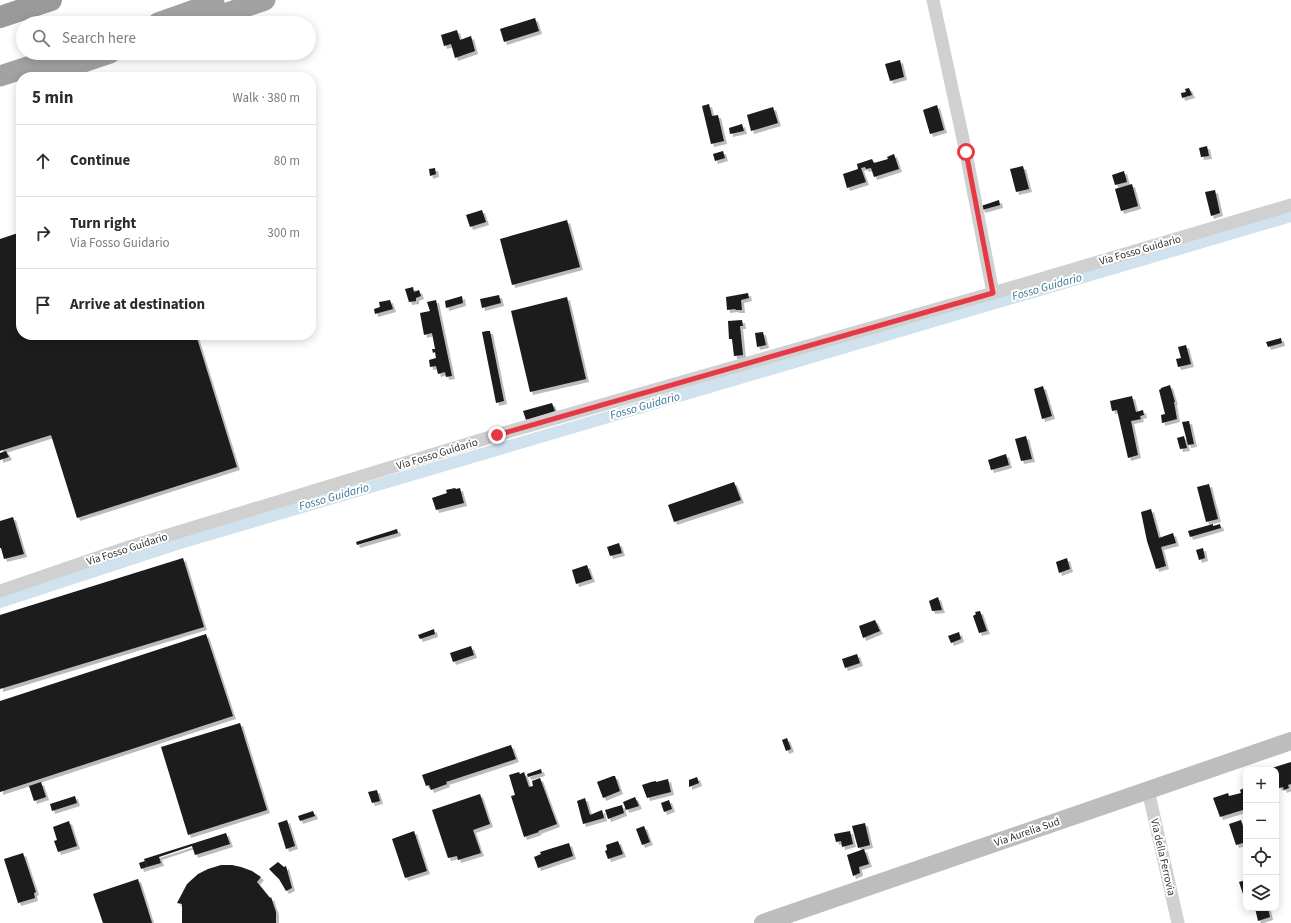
<!DOCTYPE html>
<meta charset="utf-8">
<style>
body{margin:0;font-family:"Source Sans 3",sans-serif;background:#f2f2f3;color:#2b2b33}
.controls{position:absolute;right:12px;bottom:12px;display:grid;overflow:hidden;border-radius:8px;box-shadow:0 2px 10px #0003}
.controls button{width:36px;height:36px;display:grid;place-items:center;padding:0;border:0;border-bottom:1px solid #e1e1e2;background:#fff;color:#2b2b33;font:20px sans-serif}
.stop{position:absolute;width:12px;height:12px;margin:-9px;border:3px solid #e63946;border-radius:50%;background:#fff}
.stop.end{background:#e63946;border-color:#fff;box-shadow:0 1px 4px #0008}
.list{margin:0;padding:0;list-style:none}
h2{display:flex;justify-content:space-between;align-items:center;height:52px;margin:0;padding:0 16px;font-size:17px}
h2 small{font-size:13px;font-weight:400;color:#7c7c81}
.list li{display:grid;grid-template-columns:26px 1fr auto;gap:12px;align-items:center;box-sizing:border-box;height:72px;padding:0 16px;border-top:1px solid #e1e1e2}
.list b{display:block;font-size:15px;white-space:nowrap}
.list p{margin:0;font-size:13px;white-space:nowrap;color:#7c7c81}
.list em{font-size:13px;font-style:normal;color:#7c7c81}
.icon{flex:none;width:22px;height:22px;fill:none;stroke:currentColor;stroke-width:2;stroke-linecap:round;stroke-linejoin:round}
.map{position:relative;flex:none;width:1291px;height:923px;overflow:hidden}
.search{position:absolute;background:#fff;box-shadow:0 2px 10px #0003;left:16px;top:16px;width:300px;height:44px;display:flex;align-items:center;gap:10px;box-sizing:border-box;padding:0 14px;border-radius:22px;color:#7c7c81;font-size:15px}
.panel{position:absolute;background:#fff;box-shadow:0 2px 10px #0003;left:16px;top:72px;width:300px;height:268px;border-radius:16px}
.map>svg:first-child{display:block}
.lines{fill:none;stroke-linecap:round;stroke-linejoin:round}
.canal{stroke:#cfe2ee;stroke-width:12}
.building{fill:#1a1a1a;filter:url(#shadow)}
.minor{stroke:#d0d0d0;stroke-width:13}
.secondary{stroke:#bdbdbd;stroke-width:18}
.trunk{stroke:#a2a2a2;stroke-width:21}
.motorway{stroke:#9a9a9a;stroke-width:22}
.route{stroke:#e63946;stroke-width:5}
.labels{text-anchor:middle;dominant-baseline:central;stroke-width:4;stroke-linejoin:round;paint-order:stroke}
.street-label{font-size:11px;fill:#333;stroke:#fff}
.water-label{font-size:12px;font-style:italic;fill:#3f7597;stroke:#fff}
</style>
<div class="map">
<svg width="1291" height="923" viewBox="0 0 1291 923">
<defs>
<filter id="shadow"><feDropShadow dx="3" dy="3" stdDeviation="0" flood-color="#0004"/></filter>
</defs>
<rect width="100%" height="100%" fill="#fff"/>
<g class="lines">
<polyline class="canal" points="0,602 180,543 1291,216"/>
</g>
<g class="building">
<polygon points="535,18 539,31 504,42 500,29"/>
<polygon points="457,30 460,40 471,36 475,51 455,58 451,44 444,46 441,35"/>
<polygon points="900,60 904,77 890,81 885,64"/>
<polygon points="1189,88 1192,95 1182,98 1181,93 1186,92 1185,89"/>
<polygon points="709,104 712,116 718,115 724,141 711,144 702,106"/>
<polygon points="937,105 944,130 930,134 923,110"/>
<polygon points="773,107 778,123 751,131 747,115"/>
<polygon points="742,124 744,131 730,134 729,128"/>
<polygon points="1207,146 1209,156 1201,157 1199,148"/>
<polygon points="723,151 725,158 715,161 713,154"/>
<polygon points="894,154 899,169 874,177 871,168 866,169 865,167 861,168 866,182 847,188 843,174 858,169 857,164 872,159 874,163 888,159 887,157"/>
<polygon points="1023,166 1029,189 1016,192 1010,169"/>
<polygon points="435,168 436,174 430,176 429,169"/>
<polygon points="1124,171 1127,182 1115,185 1112,175"/>
<polygon points="1132,184 1138,206 1121,211 1115,189"/>
<polygon points="1215,190 1220,213 1211,216 1205,192"/>
<polygon points="999,200 1000,205 982,210 981,206"/>
<polygon points="482,210 486,222 470,227 466,215"/>
<polygon points="567,220 580,267 512,285 500,239"/>
<polygon points="21,232 21,335 196,335 237,467 77,518 51,435 0,451 0,239"/>
<polygon points="413,287 414,292 419,290 421,296 416,298 416,301 409,302 405,289"/>
<polygon points="748,293 749,298 741,300 742,310 736,310 735,309 727,310 726,297"/>
<polygon points="499,295 501,303 482,308 480,299"/>
<polygon points="462,296 463,303 446,308 445,301"/>
<polygon points="567,297 586,379 530,392 511,311"/>
<polygon points="390,300 393,309 375,314 374,309 380,307 379,302"/>
<polygon points="436,300 452,376 446,377 445,372 438,374 436,366 430,367 429,360 436,358 435,352 433,353 432,349 435,349 432,333 424,335 420,313 430,311 427,302"/>
<polygon points="742,320 743,326 740,326 743,355 734,356 732,339 729,339 728,321"/>
<polygon points="487,331 490,331 504,401 496,403 482,332"/>
<polygon points="763,332 766,345 757,347 755,333"/>
<polygon points="1281,338 1282,343 1268,347 1266,342"/>
<polygon points="1186,345 1191,364 1178,367 1176,359 1181,358 1178,347"/>
<polygon points="1170,385 1175,402 1174,402 1177,419 1162,423 1161,415 1165,414 1159,390 1161,389 1161,388"/>
<polygon points="1043,386 1052,416 1042,419 1034,389"/>
<polygon points="1132,396 1136,412 1143,410 1144,415 1140,416 1141,419 1131,421 1138,455 1128,458 1117,410 1112,411 1110,401"/>
<polygon points="552,403 555,411 526,420 523,411"/>
<polygon points="1189,421 1194,444 1188,445 1182,422"/>
<polygon points="1026,436 1032,459 1021,461 1015,439"/>
<polygon points="1184,436 1187,448 1180,449 1177,438"/>
<polygon points="6,451 9,457 0,460 0,453"/>
<polygon points="1006,454 1009,465 991,470 988,460"/>
<polygon points="734,482 741,500 674,522 668,505"/>
<polygon points="1209,484 1218,519 1206,522 1197,487"/>
<polygon points="455,488 456,489 460,488 464,503 436,510 432,498 447,493 446,490"/>
<polygon points="1151,509 1159,538 1173,533 1176,543 1161,547 1166,566 1156,569 1147,541 1141,512"/>
<polygon points="13,517 24,554 4,559 1,548 0,548 0,521"/>
<polygon points="1213,524 1213,526 1220,524 1221,528 1190,537 1188,531"/>
<polygon points="397,529 398,533 357,545 356,542"/>
<polygon points="619,543 622,553 610,556 607,547"/>
<polygon points="1203,548 1205,558 1199,560 1196,550"/>
<polygon points="183,558 204,627 0,689 0,615"/>
<polygon points="1067,558 1070,569 1059,573 1056,562"/>
<polygon points="587,565 592,579 576,584 572,570"/>
<polygon points="938,597 942,610 932,611 929,601"/>
<polygon points="980,611 987,631 979,633 973,616 976,614 975,612"/>
<polygon points="875,620 880,631 863,638 859,626"/>
<polygon points="434,629 435,634 420,639 418,635"/>
<polygon points="959,632 961,639 951,643 948,636"/>
<polygon points="206,634 233,716 0,792 0,701"/>
<polygon points="471,646 474,655 453,662 450,653"/>
<polygon points="857,654 860,663 845,668 842,659"/>
<polygon points="240,723 267,810 188,835 161,747"/>
<polygon points="787,738 791,749 786,751 782,740"/>
<polygon points="511,745 516,759 446,782 447,784 431,790 429,785 426,786 422,775"/>
<polygon points="1291,762 1291,784 1288,785 1289,788 1284,790 1283,787 1279,788 1276,782 1276,770 1265,770"/>
<polygon points="541,769 542,773 528,777 527,774"/>
<polygon points="519,772 520,774 524,772 529,787 533,786 532,781 540,778 557,824 538,831 539,832 524,837 511,796 515,795 509,775"/>
<polygon points="613,776 615,776 620,791 603,798 597,782"/>
<polygon points="697,777 699,783 689,787 689,780"/>
<polygon points="668,779 671,792 647,798 642,785 651,782 656,781 656,782"/>
<polygon points="41,782 46,797 34,801 29,786"/>
<polygon points="1246,787 1246,809 1220,817 1213,798 1228,793 1229,796 1241,793 1240,790"/>
<polygon points="377,790 380,801 372,803 368,792"/>
<polygon points="480,794 490,824 473,830 481,853 458,860 457,856 448,858 432,810"/>
<polygon points="75,796 77,803 52,811 50,804"/>
<polygon points="635,797 639,806 626,810 623,802"/>
<polygon points="585,798 590,815 602,810 604,818 583,824 577,801"/>
<polygon points="669,800 672,809 664,812 661,803"/>
<polygon points="622,805 624,813 608,819 605,810"/>
<polygon points="313,811 315,816 300,821 298,816"/>
<polygon points="287,820 295,846 286,849 278,823"/>
<polygon points="1241,820 1246,836 1246,842 1236,845 1229,824"/>
<polygon points="69,821 77,846 58,852 54,841 57,840 53,827"/>
<polygon points="865,823 870,845 858,848 852,826"/>
<polygon points="644,826 650,842 642,845 636,829"/>
<polygon points="414,831 427,871 405,878 392,839"/>
<polygon points="850,831 853,844 842,847 841,841 836,842 834,834"/>
<polygon points="226,833 230,844 195,855 192,846 159,857 161,863 147,867 144,859"/>
<polygon points="618,841 623,854 608,859 605,851 607,850 606,845"/>
<polygon points="569,843 573,856 538,868 534,857 541,854 540,852"/>
<polygon points="864,849 869,864 859,867 860,873 853,876 847,855"/>
<polygon points="23,853 36,892 34,893 35,898 18,903 4,859"/>
<polygon points="145,861 147,867 141,869 139,863"/>
<polygon points="278,862 284,867 286,866 292,888 286,891 279,879 269,869"/>
<polygon points="221,865 232,865 241,867 252,871 261,877 257,882 270,898 271,897 276,912 276,923 182,923 182,904 177,903 187,884 198,874 208,869"/>
<polygon points="138,879 152,923 103,923 93,894"/>
<polygon points="1246,880 1246,896 1244,897 1239,882"/>
<polygon points="1255,908 1268,908 1270,917 1258,921"/>
</g>
<g class="lines">
<g class="minor">
<polyline points="933,0 966,153 993,293"/>
<polyline points="0,591 129,547 497,435 993,293 1291,205"/>
<polyline points="1148,790 1178,923"/>
</g>
<polyline class="secondary" points="763,923 1291,741"/>
<g class="trunk">
<polyline points="158,23 214,3"/>
<polyline points="198,23 265,0"/>
<polyline points="0,76 55,58"/>
<polyline points="39,77 110,53"/>
</g>
<polyline class="motorway" points="0,17 51,0"/>
</g>
<g class="lines">
<polyline class="route" points="497,435 993,293 966,152"/>
</g>
<g class="labels">
<g class="street-label">
<text transform="translate(1140 250) rotate(-16)">Via Fosso Guidario</text>
<text transform="translate(437 454) rotate(-17)">Via Fosso Guidario</text>
<text transform="translate(127 549) rotate(-18)">Via Fosso Guidario</text>
<text transform="translate(1027 832) rotate(-19)">Via Aurelia Sud</text>
<text transform="translate(1163 857) rotate(77)">Via della Ferrovia</text>
</g>
<g class="water-label">
<text transform="translate(1047 287) rotate(-16)">Fosso Guidario</text>
<text transform="translate(645 406) rotate(-16)">Fosso Guidario</text>
<text transform="translate(334 497) rotate(-16)">Fosso Guidario</text>
</g>
</g>
</svg>
<div class="controls">
<button>+</button>
<button>−</button>
<button><svg class="icon" aria-label="locate" viewBox="0 0 24 24"><circle cx="12" cy="12" r="6"/><path d="M12 2v4M12 18v4M2 12h4M18 12h4"/></svg></button>
<button><svg class="icon" aria-label="layers" viewBox="0 0 24 24"><path d="M12 4l9 5-9 5-9-5zM3 14l9 5 9-5"/></svg></button>
</div>
<div class="stop" style="left:966px;top:152px"></div>
<div class="stop end" style="left:497px;top:435px"></div>
<div class="search"><svg class="icon" aria-label="search" viewBox="0 0 24 24"><circle cx="10" cy="10" r="6"/><path d="M15 15l6 6"/></svg>Search here</div>
<section class="panel">
<h2>5 min<small>Walk · 380 m</small></h2>
<ul class="list">
<li><svg class="icon" aria-label="ahead" viewBox="0 0 24 24"><path d="M12 20V5M6 11l6-6 6 6"/></svg><div><b>Continue</b></div><em>80 m</em></li>
<li><svg class="icon" aria-label="right" viewBox="0 0 24 24"><path d="M7 20v-9h11M14 6l5 5-5 5"/></svg><div><b>Turn right</b><p>Via Fosso Guidario</p></div><em>300 m</em></li>
<li><svg class="icon" aria-label="arrive" viewBox="0 0 24 24"><path d="M6 21V4h12l-3 4 3 4H6"/></svg><div><b>Arrive at destination</b></div></li>
</ul>
</section>
</div>
